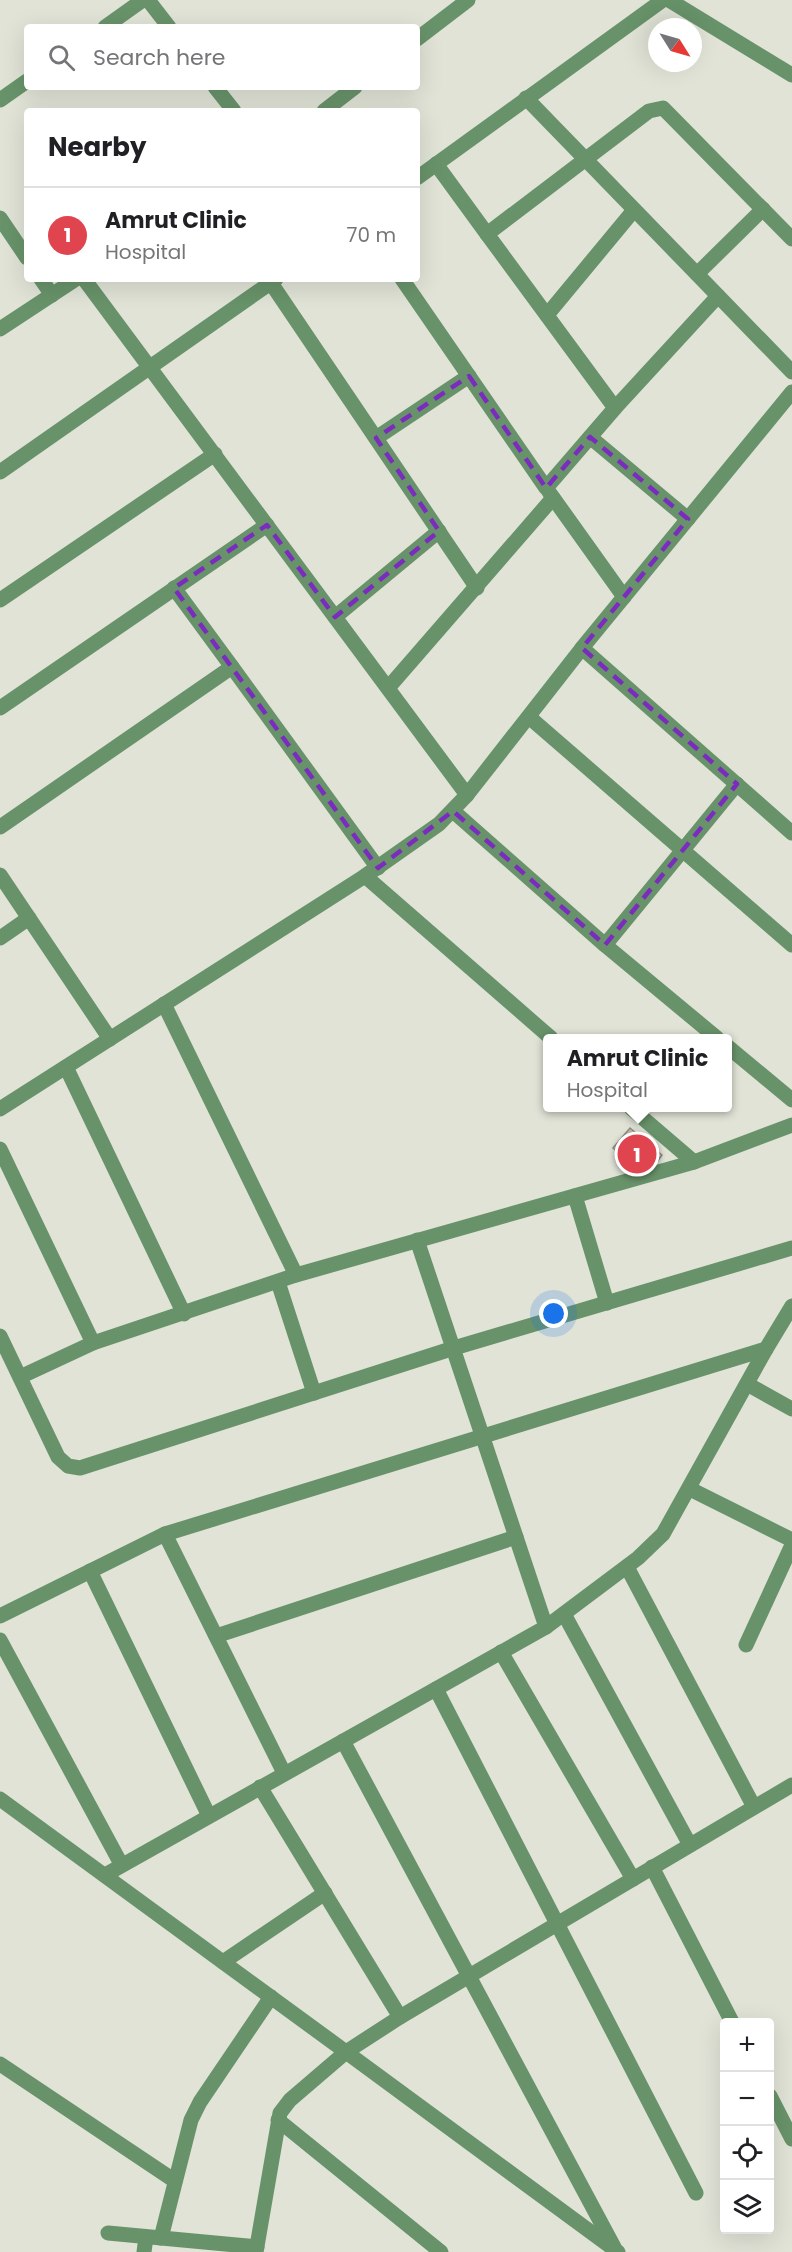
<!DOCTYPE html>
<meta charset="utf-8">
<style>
body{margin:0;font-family:Poppins,sans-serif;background:#f6f6f6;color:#202124}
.controls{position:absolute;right:18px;bottom:18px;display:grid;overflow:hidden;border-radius:6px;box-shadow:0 6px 24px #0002}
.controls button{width:54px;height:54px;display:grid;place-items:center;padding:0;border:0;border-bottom:2px solid #e0e0e0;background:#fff;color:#202124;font:30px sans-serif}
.compass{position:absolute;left:648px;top:18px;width:54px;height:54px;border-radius:50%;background:#fff;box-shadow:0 6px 24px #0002;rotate:127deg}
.you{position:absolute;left:554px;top:1314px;width:21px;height:21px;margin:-15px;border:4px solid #fff;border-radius:50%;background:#1a73e8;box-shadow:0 0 0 9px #1a73e833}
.badge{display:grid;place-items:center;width:39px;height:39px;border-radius:50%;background:#2563eb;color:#fff;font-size:20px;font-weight:700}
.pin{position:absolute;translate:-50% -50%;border:3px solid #fff;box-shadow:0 2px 6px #0006}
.popup{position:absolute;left:543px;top:1034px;width:189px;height:78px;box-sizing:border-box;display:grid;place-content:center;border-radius:6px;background:#fff;filter:drop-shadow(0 2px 4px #0005);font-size:20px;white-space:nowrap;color:#757577}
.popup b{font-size:22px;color:#202124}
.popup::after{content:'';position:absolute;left:50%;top:100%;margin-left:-12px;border:12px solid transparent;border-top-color:#fff}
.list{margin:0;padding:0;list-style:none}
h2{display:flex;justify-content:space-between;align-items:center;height:78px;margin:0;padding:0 24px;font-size:26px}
h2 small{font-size:20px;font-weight:400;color:#757577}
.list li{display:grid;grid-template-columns:39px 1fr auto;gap:18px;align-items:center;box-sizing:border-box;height:96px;padding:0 24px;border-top:2px solid #e0e0e0}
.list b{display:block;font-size:22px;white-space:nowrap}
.list p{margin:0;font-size:20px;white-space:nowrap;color:#757577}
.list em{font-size:20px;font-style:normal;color:#757577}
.icon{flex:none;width:33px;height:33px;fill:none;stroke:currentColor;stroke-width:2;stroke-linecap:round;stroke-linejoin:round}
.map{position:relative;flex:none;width:792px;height:2252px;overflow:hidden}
.search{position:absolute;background:#fff;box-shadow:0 6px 24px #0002;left:24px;top:24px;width:396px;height:66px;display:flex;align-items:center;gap:15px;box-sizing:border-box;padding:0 21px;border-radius:6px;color:#757577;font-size:22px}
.panel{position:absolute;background:#fff;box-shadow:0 6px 24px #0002;left:24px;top:108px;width:396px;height:174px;border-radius:6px}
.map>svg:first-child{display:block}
.building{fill:#c5bfb2;stroke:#938d81;stroke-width:1.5}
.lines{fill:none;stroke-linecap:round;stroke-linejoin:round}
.minor{stroke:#68936a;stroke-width:15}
.tertiary{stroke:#68936a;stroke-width:15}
.marked{fill:none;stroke:#7b2cbf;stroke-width:4.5;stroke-dasharray:12 8;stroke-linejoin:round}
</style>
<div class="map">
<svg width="792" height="2252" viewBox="0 0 792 2252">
<rect width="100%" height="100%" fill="#e0e3d6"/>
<polygon class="building" points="630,1128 662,1155 656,1163 636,1168 613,1148"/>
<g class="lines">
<g class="minor">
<polyline points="148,0 169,27"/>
<polyline points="669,0 792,75"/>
<polyline points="105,27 143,0"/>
<polyline points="417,39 468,0"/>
<polyline points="215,87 234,111"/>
<polyline points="526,98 792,372"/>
<polyline points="0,100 27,81"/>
<polyline points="324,111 355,87"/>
<polyline points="436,164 487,234"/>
<polyline points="417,178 663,0"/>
<polyline points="0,218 27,258"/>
<polyline points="697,274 763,209"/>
<polyline points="41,279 52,295"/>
<polyline points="84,279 467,795"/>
<polyline points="402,279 546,488 615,408 487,234 649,111 663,108 792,239"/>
<polyline points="271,283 477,588"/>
<polyline points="547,315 634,210"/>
<polyline points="0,329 76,279"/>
<polyline points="615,408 718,296"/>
<polyline points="590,437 688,519"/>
<polyline points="376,438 469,376"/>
<polyline points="0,472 276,279"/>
<polyline points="549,492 624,597"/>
<polyline points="174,588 232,667"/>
<polyline points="0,600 215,454"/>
<polyline points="335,617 439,531"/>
<polyline points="388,688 553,498"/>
<polyline points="0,708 267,525"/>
<polyline points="529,717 792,945"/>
<polyline points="453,811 605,945 717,1038"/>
<polyline points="0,827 232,667 378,868"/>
<polyline points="0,875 110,1039"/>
<polyline points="365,876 551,1038"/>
<polyline points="0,938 29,918"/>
<polyline points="605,945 737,784"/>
<polyline points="164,1004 296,1275"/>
<polyline points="727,1046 792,1100"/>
<polyline points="66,1067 184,1314"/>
<polyline points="631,1108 694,1162"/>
<polyline points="0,1109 365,876 439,824 467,795 582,648"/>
<polyline points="0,1149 93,1343 296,1275 694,1162 792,1125"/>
<polyline points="575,1196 607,1303"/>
<polyline points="278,1282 314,1393"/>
<polyline points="0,1336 58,1457 68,1466 80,1468 454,1348 792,1248"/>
<polyline points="20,1377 93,1343"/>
<polyline points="747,1384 792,1409"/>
<polyline points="690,1489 792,1540"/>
<polyline points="165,1534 284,1773"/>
<polyline points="627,1567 754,1807"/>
<polyline points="90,1571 209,1816"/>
<polyline points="564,1614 690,1845"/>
<polyline points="0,1616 165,1534 766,1349 792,1306"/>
<polyline points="546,1627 638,1558 663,1534 766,1349"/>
<polyline points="216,1636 516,1537"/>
<polyline points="0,1640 121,1864"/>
<polyline points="746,1645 792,1545"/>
<polyline points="501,1652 633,1879"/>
<polyline points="436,1689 696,2193"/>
<polyline points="343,1741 614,2247"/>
<polyline points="260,1787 400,2017"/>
<polyline points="0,1799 346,2052 290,2100 280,2113 256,2252"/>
<polyline points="652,1867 732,2022"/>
<polyline points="105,1875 546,1627 417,1240"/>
<polyline points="223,1962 325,1893"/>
<polyline points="0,2064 175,2181"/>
<polyline points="770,2096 792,2139"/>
<polyline points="278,2120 441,2252"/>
<polyline points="108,2233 257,2247"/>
<polyline points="161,2238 191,2120 200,2102 271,1997"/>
<polyline points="144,2252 146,2237"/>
<polyline points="618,2252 346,2052 400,2017 792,1785"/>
</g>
<polyline class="tertiary" points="792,392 582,648 792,833"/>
</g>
<path class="marked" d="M469 376 546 488 590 437 688 519 582 648 737 784 605 945 453 811 378 868 174 588 267 525 335 617 439 531 376 438Z"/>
</svg>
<div class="controls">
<button>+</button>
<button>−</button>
<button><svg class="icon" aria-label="locate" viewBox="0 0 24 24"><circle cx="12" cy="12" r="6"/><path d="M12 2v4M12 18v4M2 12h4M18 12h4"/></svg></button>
<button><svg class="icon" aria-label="layers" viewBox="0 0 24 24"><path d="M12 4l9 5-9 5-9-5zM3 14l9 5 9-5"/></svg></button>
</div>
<svg class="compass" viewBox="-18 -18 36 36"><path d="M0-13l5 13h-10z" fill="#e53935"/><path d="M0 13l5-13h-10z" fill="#757577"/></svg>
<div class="you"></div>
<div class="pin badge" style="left:637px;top:1154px;background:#e0444e">1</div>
<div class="popup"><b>Amrut Clinic</b>Hospital</div>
<div class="search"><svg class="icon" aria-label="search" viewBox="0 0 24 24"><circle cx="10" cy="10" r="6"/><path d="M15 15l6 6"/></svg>Search here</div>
<section class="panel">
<h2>Nearby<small></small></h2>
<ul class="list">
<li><span class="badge" style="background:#e0444e">1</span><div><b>Amrut Clinic</b><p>Hospital</p></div><em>70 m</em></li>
</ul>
</section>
</div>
